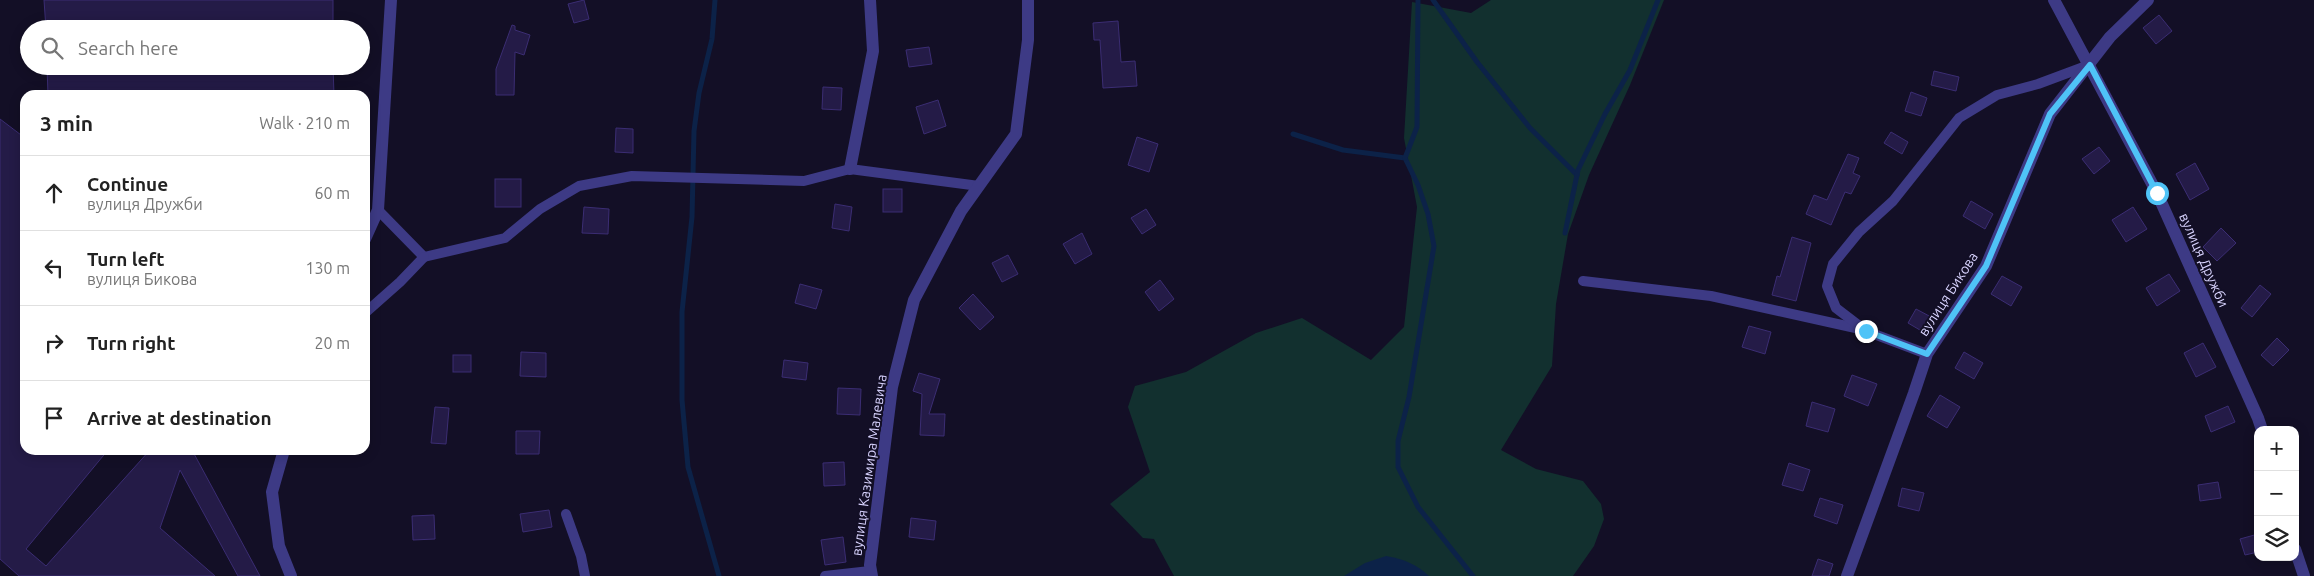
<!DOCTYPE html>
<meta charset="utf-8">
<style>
body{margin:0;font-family:Ubuntu,sans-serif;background:#f6f6f6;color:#222}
.controls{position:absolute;right:15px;bottom:15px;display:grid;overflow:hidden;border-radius:10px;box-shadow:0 2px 12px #0003}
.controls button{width:45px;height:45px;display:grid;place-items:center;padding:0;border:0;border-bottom:1px solid #e0e0e0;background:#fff;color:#222;font:25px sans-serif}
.stop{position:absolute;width:15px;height:15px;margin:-11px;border:4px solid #4fc3f7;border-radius:50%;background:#fff}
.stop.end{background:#4fc3f7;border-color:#fff;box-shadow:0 1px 5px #0008}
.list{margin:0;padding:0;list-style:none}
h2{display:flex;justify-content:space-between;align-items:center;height:65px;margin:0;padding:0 20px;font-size:21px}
h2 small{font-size:16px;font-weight:400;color:#767676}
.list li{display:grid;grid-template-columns:32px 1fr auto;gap:15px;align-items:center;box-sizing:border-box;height:75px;padding:0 20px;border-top:1px solid #e0e0e0}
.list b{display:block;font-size:19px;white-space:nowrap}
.list p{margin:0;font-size:16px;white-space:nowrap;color:#767676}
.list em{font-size:16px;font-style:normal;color:#767676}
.icon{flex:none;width:28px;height:28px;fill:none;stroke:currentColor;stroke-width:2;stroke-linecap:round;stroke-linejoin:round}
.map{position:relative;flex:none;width:2314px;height:576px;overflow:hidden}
.search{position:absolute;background:#fff;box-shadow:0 2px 12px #0003;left:20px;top:20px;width:350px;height:55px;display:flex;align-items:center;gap:12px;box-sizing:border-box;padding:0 18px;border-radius:28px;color:#767676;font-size:19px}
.panel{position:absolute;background:#fff;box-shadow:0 2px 12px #0003;left:20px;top:90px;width:350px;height:365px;border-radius:15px}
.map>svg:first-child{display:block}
.green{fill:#12302f}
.water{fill:#0c2248}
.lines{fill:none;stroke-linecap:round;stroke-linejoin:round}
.stream{stroke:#0c2248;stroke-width:5}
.building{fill:#241b47;stroke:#3b2d73}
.service{stroke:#3d3a85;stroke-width:10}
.minor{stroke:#3d3a85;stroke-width:12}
.tertiary{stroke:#3d3a85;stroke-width:12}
.route{stroke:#4fc3f7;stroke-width:6}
.labels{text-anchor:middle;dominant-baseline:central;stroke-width:4;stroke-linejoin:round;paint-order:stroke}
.street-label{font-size:14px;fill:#d9d4ff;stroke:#130f26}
</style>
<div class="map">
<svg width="2314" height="576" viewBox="0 0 2314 576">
<rect width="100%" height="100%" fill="#130f26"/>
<polygon class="green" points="1491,0 1664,0 1630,85 1589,175 1568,234 1556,304 1552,366 1501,450 1536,469 1583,481 1601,504 1604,519 1594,546 1573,576 1174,576 1154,539 1143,538 1110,504 1150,472 1128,407 1135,386 1186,372 1256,333 1302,318 1371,360 1404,327 1417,207 1404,138 1412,2 1471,13"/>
<path class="water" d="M1386 556C1404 559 1416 564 1429 576H1344L1365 563Z"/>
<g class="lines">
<g class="stream">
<polyline points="715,0 712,39 699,93 694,131 692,217 682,312 682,400 688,467 719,576"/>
<polyline points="1433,0 1477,62 1530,128 1577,175"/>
<polyline points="1293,134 1343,150 1405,158 1418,185 1428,214 1434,246 1409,397 1398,441 1398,467 1418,507 1473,576"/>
<polyline points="1405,158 1417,127 1418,0"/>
<polyline points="1565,233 1578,170 1605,114 1630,70 1658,0"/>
</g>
</g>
<g class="building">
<polygon points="44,0 333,0 333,29 46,29"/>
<polygon points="584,0 589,19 574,23 568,4"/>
<polygon points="2159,15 2172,31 2156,44 2143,28"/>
<polygon points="1118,21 1121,62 1135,61 1137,86 1103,88 1100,40 1094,40 1093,23"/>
<polygon points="512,25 515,26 515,30 530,35 524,55 515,52 514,95 496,95 496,69"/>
<polygon points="929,47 932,64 909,67 906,50"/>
<polygon points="47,66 333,66 334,95 48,95"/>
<polygon points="1934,71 1959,77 1956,91 1931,85"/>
<polygon points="823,87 842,88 841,110 822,109"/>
<polygon points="1911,92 1927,98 1921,116 1905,111"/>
<polygon points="938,100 946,126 924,134 916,107"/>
<polygon points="0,119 25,138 25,450 108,450 26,549 46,566 150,450 192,450 260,576 238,576 180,470 160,528 215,576 19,576 0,559"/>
<polygon points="616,128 633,129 633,153 615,152"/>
<polygon points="1891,132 1908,142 1902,154 1884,143"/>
<polygon points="1137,137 1158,144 1149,172 1128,165"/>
<polygon points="2099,147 2110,161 2094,174 2082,159"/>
<polygon points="1848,154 1859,158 1853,173 1860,176 1851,194 1845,192 1831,225 1806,214 1814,195 1827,200"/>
<polygon points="2195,163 2209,189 2190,200 2176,174"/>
<rect x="495" y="179" width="26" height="28"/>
<rect x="883" y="189" width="19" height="23"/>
<polygon points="1971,201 1993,214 1985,229 1963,216"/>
<polygon points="835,204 852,207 849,231 832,228"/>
<polygon points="584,207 609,209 608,234 582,233"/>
<polygon points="2133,207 2147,229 2126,242 2112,220"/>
<polygon points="1146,209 1156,225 1142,234 1131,218"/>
<polygon points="2221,228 2236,243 2217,261 2203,247"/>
<polygon points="1082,233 1092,254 1075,264 1063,244"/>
<polygon points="1792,237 1811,243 1796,301 1772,295 1777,276 1780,277"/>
<polygon points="1008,255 1018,274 1002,282 992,263"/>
<polygon points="2169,274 2180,291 2157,306 2146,288"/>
<polygon points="2002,276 2022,287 2011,306 1991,294"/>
<polygon points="1160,280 1174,299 1159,311 1145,292"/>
<polygon points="800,284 822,290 816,309 795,303"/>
<polygon points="2260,285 2271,294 2252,317 2241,308"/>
<polygon points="973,294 994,317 980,330 959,308"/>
<polygon points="1916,309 1933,318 1925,333 1908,323"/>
<polygon points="1749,326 1771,332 1765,354 1742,347"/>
<polygon points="2277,338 2289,350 2273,366 2261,355"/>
<polygon points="2203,343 2216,367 2196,377 2184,353"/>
<polygon points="521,352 546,353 546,377 520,376"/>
<polygon points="1964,352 1983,363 1974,379 1955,368"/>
<rect x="453" y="355" width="18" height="17"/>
<polygon points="784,360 808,363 806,380 782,377"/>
<polygon points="919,373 940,379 929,414 945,414 944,436 920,435 922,394 913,391"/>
<polygon points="1852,375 1877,384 1868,406 1844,396"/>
<polygon points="838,388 861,389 860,415 837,414"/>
<polygon points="1940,395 1960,407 1947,428 1927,416"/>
<polygon points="1812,402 1835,409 1828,432 1806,426"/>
<polygon points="2228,406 2235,422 2211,432 2205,416"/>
<polygon points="435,407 449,408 446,444 431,443"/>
<polygon points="516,431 540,431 539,454 516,454"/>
<polygon points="844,462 845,485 824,486 823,463"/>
<polygon points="1789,463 1810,470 1803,491 1782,485"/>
<polygon points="2218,482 2221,498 2200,501 2198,485"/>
<polygon points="1902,488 1924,493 1919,511 1898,506"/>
<polygon points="1820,498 1843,505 1837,524 1814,516"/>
<polygon points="549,510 552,527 523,532 520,514"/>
<polygon points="434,515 435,539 413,540 412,516"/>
<polygon points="911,518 936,521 934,540 909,537"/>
<polygon points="2258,534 2258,552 2245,555 2240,539"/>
<polygon points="843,537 846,562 825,565 821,540"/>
<polygon points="1818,559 1833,564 1829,576 1812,576"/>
</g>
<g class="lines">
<g class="service">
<polyline points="378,210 424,257 505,238 540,209 579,186 632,176 804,181 850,169 979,186"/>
<polyline points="1583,281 1711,296 1860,329"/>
<polyline points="365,313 400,282 424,257"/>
<polyline points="1927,354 1866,331 1836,308 1827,286 1833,264 1859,232 1893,201 1959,118 1997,95 2038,84 2089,65"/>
<polyline points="566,514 581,556 585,576"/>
<polyline points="825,576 870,571"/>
</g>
<g class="minor">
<polyline points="2054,0 2157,193 2258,418 2262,430"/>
<polyline points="850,169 873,51 870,0"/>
<polyline points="365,239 378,210 391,0"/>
<polyline points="284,450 272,492 279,546 291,576"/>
<polyline points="2295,549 2304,576"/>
<polyline points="872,576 870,565 892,387 914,300 961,211 1016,134 1028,40 1028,0"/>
</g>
<polyline class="tertiary" points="1847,576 1914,393 1927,354 1986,266 2050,114 2110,37 2148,0"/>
</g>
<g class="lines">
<polyline class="route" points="1866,331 1927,354 1986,266 2050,114 2090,65 2157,193"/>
</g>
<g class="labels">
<g class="street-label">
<text transform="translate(2204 260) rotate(66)">вулиця Дружби</text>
<text transform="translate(1948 294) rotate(-57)">вулиця Бикова</text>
<text transform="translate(869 465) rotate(-82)">вулиця Казимира Малевича</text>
</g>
</g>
</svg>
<div class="controls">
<button>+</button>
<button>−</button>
<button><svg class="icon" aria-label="layers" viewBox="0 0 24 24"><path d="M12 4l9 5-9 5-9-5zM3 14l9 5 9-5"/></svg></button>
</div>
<div class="stop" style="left:2157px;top:193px"></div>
<div class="stop end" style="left:1866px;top:331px"></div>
<div class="search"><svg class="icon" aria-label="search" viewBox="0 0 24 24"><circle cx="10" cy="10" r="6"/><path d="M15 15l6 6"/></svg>Search here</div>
<section class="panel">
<h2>3 min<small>Walk · 210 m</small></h2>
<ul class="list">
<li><svg class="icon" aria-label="ahead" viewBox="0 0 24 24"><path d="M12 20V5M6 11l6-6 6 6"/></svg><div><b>Continue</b><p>вулиця Дружби</p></div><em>60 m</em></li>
<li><svg class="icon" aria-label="left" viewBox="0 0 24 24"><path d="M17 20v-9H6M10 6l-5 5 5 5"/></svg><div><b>Turn left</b><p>вулиця Бикова</p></div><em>130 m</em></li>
<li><svg class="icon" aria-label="right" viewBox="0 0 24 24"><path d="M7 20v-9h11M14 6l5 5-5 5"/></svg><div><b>Turn right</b></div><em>20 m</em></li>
<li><svg class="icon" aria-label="arrive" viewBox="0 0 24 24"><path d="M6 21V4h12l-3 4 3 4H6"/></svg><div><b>Arrive at destination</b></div></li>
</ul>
</section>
</div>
